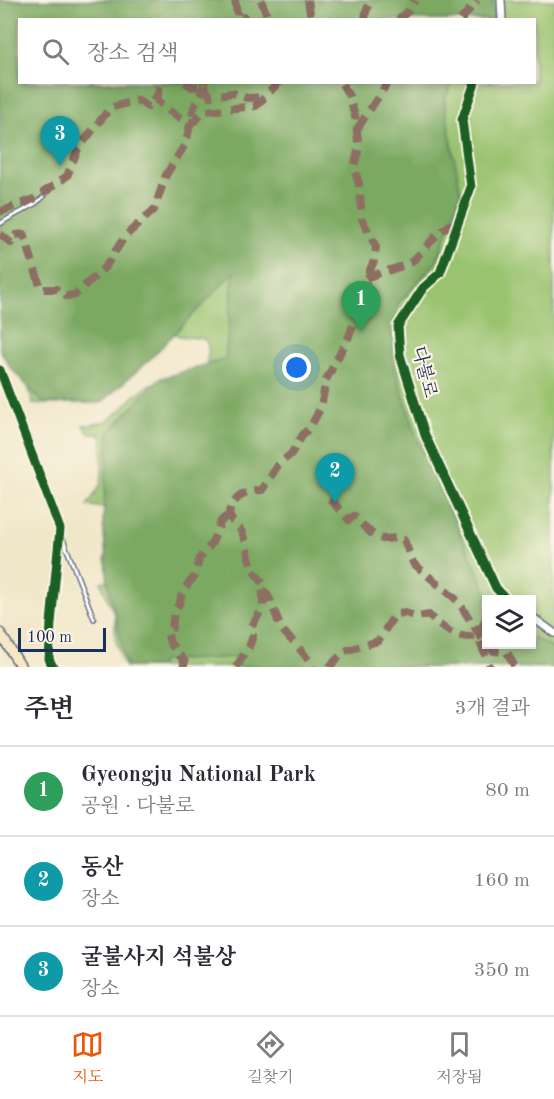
<!DOCTYPE html>
<html lang="ko">
<meta charset="utf-8">
<style>
body{margin:0;font-family:"Old Standard TT","Noto Serif KR",serif;background:#f7f7f7;color:#2b2b33}
.controls{position:absolute;right:18px;bottom:18px;display:grid;overflow:hidden;border-radius:0px;box-shadow:0 3px 9px #0003}
.controls button{width:54px;height:54px;display:grid;place-items:center;padding:0;border:0;border-bottom:2px solid #e1e1e2;background:#fff;color:#2b2b33;font:30px sans-serif}
.scale{position:absolute;left:18px;bottom:15px;width:88px;box-sizing:border-box;padding-left:6px;border:3px solid #1b2f5e;border-top:0;font-size:16px;line-height:21px;white-space:nowrap;color:#1b2f5e;-webkit-text-stroke:4px #fcf5e5;paint-order:stroke}
.you{position:absolute;left:297px;top:368px;width:21px;height:21px;margin:-15px;border:4px solid #fff;border-radius:50%;background:#1a73e8;box-shadow:0 0 0 9px #1a73e833}
.badge{display:grid;place-items:center;width:39px;height:39px;border-radius:50%;background:#ea580c;color:#fff;font-size:20px;font-weight:700}
.pin{position:absolute;translate:-50% -50px;filter:drop-shadow(0 2px 3px #0008)}
.pin::after{content:'';position:absolute;top:32px;width:21px;height:18px;background:inherit;clip-path:polygon(0 0,100% 0,50% 100%)}
.list{margin:0;padding:0;list-style:none}
h2{display:flex;justify-content:space-between;align-items:center;height:78px;margin:0;padding:0 24px;font-size:26px}
h2 small{font-size:20px;font-weight:400;color:#7c7c81}
.list li{display:grid;grid-template-columns:39px 1fr auto;gap:18px;align-items:center;box-sizing:border-box;height:90px;padding:0 24px;border-top:2px solid #e1e1e2}
.list b{display:block;font-size:22px;white-space:nowrap}
.list p{margin:0;font-size:20px;white-space:nowrap;color:#7c7c81}
.list em{font-size:20px;font-style:normal;color:#7c7c81}
.icon{flex:none;width:33px;height:33px;fill:none;stroke:currentColor;stroke-width:2;stroke-linecap:round;stroke-linejoin:round}
.map{position:relative;flex:none;width:554px;height:667px;overflow:hidden}
.search{position:absolute;background:#fff;box-shadow:0 3px 9px #0003;left:18px;right:18px;top:18px;height:66px;display:flex;align-items:center;gap:15px;box-sizing:border-box;padding:0 21px;border-radius:0px;color:#7c7c81;font-size:22px}
.sheet{height:348px;background:#fff}
nav{display:flex;justify-content:space-around;align-items:center;box-sizing:border-box;height:84px;border-top:2px solid #e1e1e2;background:#fff;font-size:16px;color:#7c7c81}
nav a{display:grid;justify-items:center;gap:3px}
nav .on{color:#ea580c}
.map>svg:first-child{display:block}
.green{fill:#9ac36f;stroke:#5a7966;stroke-width:1.5;fill-rule:evenodd}
.forest{fill:#7ba962;stroke:#4b6c60;stroke-width:1.5}
.lines{fill:none;stroke-linecap:round;stroke-linejoin:round}
.lane-casing{stroke:#666f83;stroke-width:6}
.street-casing{stroke:#666f83;stroke-width:10}
.secondary-casing{stroke:#666f83;stroke-width:12}
.lane{stroke:#fff;stroke-width:3}
.street{stroke:#fff;stroke-width:7}
.secondary{stroke:#f7e8c3;stroke-width:9}
.quiet{stroke:#8d6e63;stroke-width:8;stroke-dasharray:15 8;stroke-linecap:butt}
.cycleway-casing{stroke:#fcf5e5;stroke-width:13}
.cycleway{stroke:#1b5e20;stroke-width:9}
.labels{text-anchor:middle;dominant-baseline:central;stroke-width:4.5;stroke-linejoin:round;paint-order:stroke}
.street-label{font-size:18px;fill:#1b2f5e;stroke:#fcf5e5}
</style>
<div class="map">
<svg width="554" height="667" viewBox="0 0 554 667">
<rect width="100%" height="100%" fill="#fcf5e5"/>
<filter id="ink" filterUnits="userSpaceOnUse"><feTurbulence type="fractalNoise" baseFrequency=".0167" numOctaves="2"/><feDisplacementMap in="SourceGraphic" scale="12" xChannelSelector="R" yChannelSelector="G"/><feConvolveMatrix kernelMatrix="1 2 1 2 8 2 1 2 1" color-interpolation-filters="sRGB"/></filter>
<filter id="wash" filterUnits="userSpaceOnUse"><feTurbulence type="fractalNoise" baseFrequency=".008" numOctaves="4" result="noise"/><feDisplacementMap in="SourceGraphic" scale="24" xChannelSelector="R" yChannelSelector="G"/><feGaussianBlur stdDeviation="1.35" result="paint"/><feColorMatrix in="noise" values="0 0 0 0 0 0 0 0 0 0 0 0 0 0 0 0 0 1.4 0 .05"/><feComposite in="paint" operator="in"/></filter>
<g filter="url(#wash)">
<rect width="100%" height="100%" fill="#f0e6c8"/>
<path class="green" d="M0 0H554V667H125L115 638V616L101 582 113 580 105 560 109 541 104 507 87 506C91 499 97 492 100 485 103 479 103 443 101 435L89 433 83 425C118 426 122 402 149 385 156 381 164 382 171 379 184 374 191 367 206 365 208 356 211 346 204 339L180 336 161 328 86 399 57 404H33L0 286ZM20 20H534V82H20ZM486 600H532V644H486Z"/>
<polygon class="forest" points="0,0 493,0 493,20 20,20 20,82 453,83 444,100 461,194 437,261 398,304 393,330 393,362 417,438 490,599 486,600 486,644 532,644 532,637 554,649 554,667 237,667 238,657 162,661 159,667 127,667 108,584 103,521 109,432 159,379 225,359 234,272 150,359 101,403 43,403 11,368 0,350"/>
</g>
<g filter="url(#ink)">
<g class="lines">
<g class="lane-casing">
<g id="lane">
<path d="M0 224C15 213 39 206 49 190"/>
<polyline points="61,534 94,619"/>
</g>
</g>
<g class="street-casing">
<g id="street">
<polyline points="501,0 502,20"/>
<polyline points="475,82 462,120 471,187 440,273 423,288 398,326 400,355 425,435 496,588 507,600"/>
<polyline points="0,370 60,529 51,623 49,659 53,667"/>
<polyline points="532,617 554,633"/>
</g>
</g>
<g class="secondary-casing">
<polyline id="secondary" points="0,633 21,667"/>
</g>
<use href="#lane" class="lane"/>
<use href="#street" class="street"/>
<use href="#secondary" class="secondary"/>
<g class="quiet">
<polyline points="235,0 238,19 244,17 245,20"/>
<polyline points="261,0 269,20"/>
<polyline points="308,0 311,20"/>
<polyline points="365,20 366,11 372,0"/>
<polyline points="398,20 408,11 415,0"/>
<polyline points="461,20 477,0"/>
<polyline points="185,82 192,87 204,86 204,82"/>
<polyline points="204,86 210,96 233,93 247,98 266,97"/>
<polyline points="157,101 160,82"/>
<polyline points="357,129 388,82"/>
<path d="M0 212 34 199 67 176 78 149 110 108 137 100 148 107 155 97C159 104 186 126 195 121 197 119 202 113 205 111L256 106 279 82"/>
<polyline points="0,234 11,243 16,235 24,234 41,289 56,289 66,296 75,295 106,266 125,236 154,210 166,175 186,143 194,107 204,86"/>
<path d="M366 278C377 273 403 267 411 262 427 249 438 228 457 222"/>
<path d="M330 499 349 520 354 516C361 523 374 539 384 539 391 539 396 536 404 540L413 563 458 601 486 645 494 651 507 652 515 667"/>
<path d="M263 590C275 601 274 620 285 633 294 644 306 653 312 667"/>
<polyline points="480,642 490,667"/>
<polyline points="183,667 185,662 170,643 167,631 172,628 174,612 180,602 182,591 195,576 199,559 212,543 221,521 228,515"/>
<path d="M236 667 249 647 253 636 252 626 263 607V583L252 569C252 567 243 534 242 532 237 524 230 523 229 512 234 497 246 490 262 490L278 465 291 454 304 433 310 428 321 407 326 380 349 336 365 292 367 276 374 261 376 247 362 219 359 184 354 167 359 148 355 116 349 96 341 82"/>
<path d="M329 667 345 651 378 641 395 614 405 613 418 617 429 615C443 629 457 640 478 636L486 618"/>
</g>
<g class="cycleway-casing">
<g id="cycleway">
<polyline points="475,82 462,120 471,187 440,273 423,288 398,326 400,355 425,435 496,588 507,600"/>
<polyline points="0,370 60,529 51,623 49,659 53,667"/>
</g>
</g>
<use href="#cycleway" class="cycleway"/>
</g>
</g>
<g class="labels">
<g class="street-label">
<text transform="translate(424 372) rotate(76)">다불로</text>
</g>
</g>
</svg>
<div class="controls">
<button><svg class="icon" aria-label="layers" viewBox="0 0 24 24"><path d="M12 4l9 5-9 5-9-5zM3 14l9 5 9-5"/></svg></button>
</div>
<div class="scale">100 m</div>
<div class="you"></div>
<div class="pin badge" style="left:361px;top:331px;background:#2e9e5b">1</div>
<div class="pin badge" style="left:335px;top:503px;background:#0f9aa8">2</div>
<div class="pin badge" style="left:60px;top:166px;background:#0f9aa8">3</div>
<div class="search"><svg class="icon" aria-label="search" viewBox="0 0 24 24"><circle cx="10" cy="10" r="6"/><path d="M15 15l6 6"/></svg>장소 검색</div>
</div>
<section class="sheet">
<h2>주변<small>3개 결과</small></h2>
<ul class="list">
<li><span class="badge" style="background:#2e9e5b">1</span><div><b>Gyeongju National Park</b><p>공원 · 다불로</p></div><em>80 m</em></li>
<li><span class="badge" style="background:#0f9aa8">2</span><div><b>동산</b><p>장소</p></div><em>160 m</em></li>
<li><span class="badge" style="background:#0f9aa8">3</span><div><b>굴불사지 석불상</b><p>장소</p></div><em>350 m</em></li>
</ul>
</section>
<nav>
<a class="on"><svg class="icon" aria-label="map" viewBox="0 0 24 24"><path d="M3 6l6-2 6 2 6-2v14l-6 2-6-2-6 2zM9 4v14M15 6v14"/></svg>지도</a>
<a><svg class="icon" aria-label="directions" viewBox="0 0 24 24"><path d="M12 3l9 9-9 9-9-9zM9 14v-3h6M13 9l2 2-2 2"/></svg>길찾기</a>
<a><svg class="icon" aria-label="saved" viewBox="0 0 24 24"><path d="M7 4h10v16l-5-4-5 4z"/></svg>저장됨</a>
</nav>
